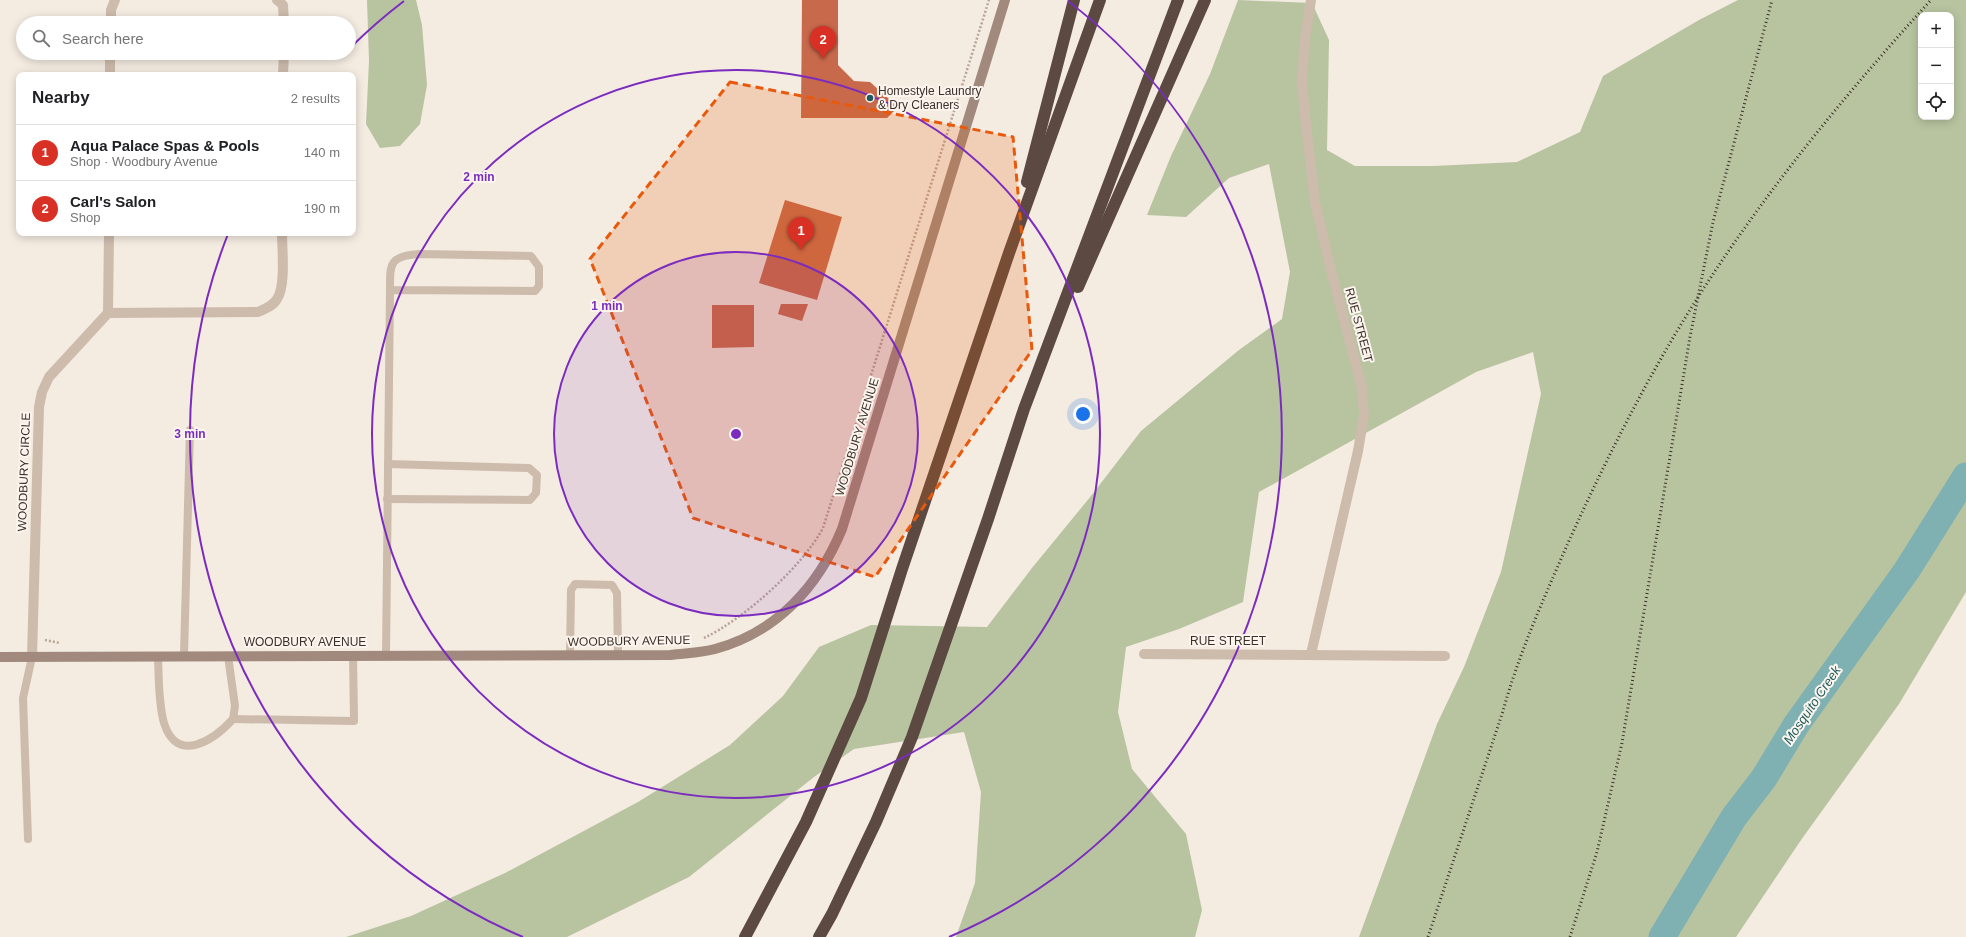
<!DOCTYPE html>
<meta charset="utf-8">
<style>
body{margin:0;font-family:Helvetica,sans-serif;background:#f2f2f2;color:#202124}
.controls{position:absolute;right:12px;top:12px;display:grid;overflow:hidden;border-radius:8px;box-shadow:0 2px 10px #0003}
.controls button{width:36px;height:36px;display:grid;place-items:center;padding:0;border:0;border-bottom:1px solid #e0e0e0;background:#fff;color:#202124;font:20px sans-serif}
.you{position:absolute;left:1083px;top:414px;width:14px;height:14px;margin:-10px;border:3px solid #fff;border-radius:50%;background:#1a73e8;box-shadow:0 0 0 6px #1a73e833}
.badge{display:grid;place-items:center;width:26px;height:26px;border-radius:50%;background:#d93025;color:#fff;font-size:13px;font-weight:700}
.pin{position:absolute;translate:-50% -33px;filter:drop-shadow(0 1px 2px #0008)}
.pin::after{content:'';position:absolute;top:21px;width:14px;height:12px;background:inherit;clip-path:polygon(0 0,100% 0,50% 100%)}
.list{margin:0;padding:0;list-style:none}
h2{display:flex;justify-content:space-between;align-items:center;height:52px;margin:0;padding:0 16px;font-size:17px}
h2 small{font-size:13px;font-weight:400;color:#757577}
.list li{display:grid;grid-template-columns:26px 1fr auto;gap:12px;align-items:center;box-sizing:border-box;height:56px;padding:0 16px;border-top:1px solid #e0e0e0}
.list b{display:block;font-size:15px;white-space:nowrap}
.list p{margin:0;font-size:13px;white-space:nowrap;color:#757577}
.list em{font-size:13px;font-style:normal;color:#757577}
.icon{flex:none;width:22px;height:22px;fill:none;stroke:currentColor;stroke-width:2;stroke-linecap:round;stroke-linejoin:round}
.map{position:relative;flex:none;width:1966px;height:937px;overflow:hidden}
.search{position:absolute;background:#fff;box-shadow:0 2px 10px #0003;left:16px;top:16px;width:340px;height:44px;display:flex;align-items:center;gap:10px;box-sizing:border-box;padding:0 14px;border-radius:22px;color:#757577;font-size:15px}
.panel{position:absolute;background:#fff;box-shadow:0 2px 10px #0003;left:16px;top:72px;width:340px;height:164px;border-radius:8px}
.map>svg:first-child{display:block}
.green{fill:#b8c4a0;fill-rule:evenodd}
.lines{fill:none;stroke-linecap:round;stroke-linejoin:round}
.river{stroke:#7fb0b2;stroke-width:27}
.building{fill:#c8694b}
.path{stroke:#b9a596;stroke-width:2.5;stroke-dasharray:2 2;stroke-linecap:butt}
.service{stroke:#cdbbac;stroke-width:8}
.minor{stroke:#cdbbac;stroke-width:10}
.secondary{stroke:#a18a7d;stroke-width:10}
.motorway{stroke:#5c4a42;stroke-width:12}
.rail{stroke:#3b302b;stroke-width:3;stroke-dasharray:1 3;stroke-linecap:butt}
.marked{fill:#e8590c;fill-opacity:0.2;stroke:#e8590c;stroke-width:3;stroke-dasharray:8 5;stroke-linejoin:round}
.ring{fill:none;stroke:#7b2cbf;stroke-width:2}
.poi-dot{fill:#1f5a5e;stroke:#fbf5ee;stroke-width:1.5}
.labels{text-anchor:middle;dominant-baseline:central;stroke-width:4;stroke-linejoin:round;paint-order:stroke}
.poi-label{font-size:12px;fill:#3b302b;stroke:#fbf5ee;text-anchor:start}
.street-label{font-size:12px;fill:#3b302b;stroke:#fbf5ee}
.water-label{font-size:13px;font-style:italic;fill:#1f5a5e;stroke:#fbf5ee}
.centre{fill:#7b2cbf;stroke:#fbf5ee;stroke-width:2}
.ring-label{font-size:12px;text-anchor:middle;font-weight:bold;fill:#7b2cbf;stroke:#fbf5ee;stroke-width:4;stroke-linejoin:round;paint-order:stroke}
</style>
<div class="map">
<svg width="1966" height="937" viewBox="0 0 1966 937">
<rect width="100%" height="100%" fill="#f4ebe1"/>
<g class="green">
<polygon points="367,0 416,0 422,25 427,85 420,124 400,146 380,148 366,124 369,61"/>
<path d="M1238 0 1312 3 1329 40 1327 150 1355 166H1433L1517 162 1580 132 1603 76 1699 20 1738 0H1966V592L1899 704 1801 840 1736 937H1359L1437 724 1464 667 1501 572 1541 394 1533 352 1476 372 1259 492 1243 602 1179 629 1126 647 1118 712 1132 769 1186 834 1202 910 1195 937H956L975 883 981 792 964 732 854 749 814 777 689 877 567 937H346L411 916 505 873 638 802 730 745 783 696 819 647 871 625 987 627 1032 568 1091 496 1141 431 1239 350 1282 319 1290 272 1269 164 1229 178 1186 217 1147 215 1171 156 1210 74ZM1921 15H1951V117H1921Z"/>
</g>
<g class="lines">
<polyline class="river" points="1662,937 1734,817 1764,778 1796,725 1907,570 1966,476"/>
</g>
<g class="building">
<polygon points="802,0 838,0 838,65 854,81 870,82 898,107 887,118 801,118"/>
<polygon points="785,200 842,217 817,300 759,283"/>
<polygon points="781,304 808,304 802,321 778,314"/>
<polygon points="712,305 754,305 754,347 712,348"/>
</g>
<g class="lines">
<g class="path">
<path d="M704 638C744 619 802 567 823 528L989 0"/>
<polyline points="45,640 60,643"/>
</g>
<g class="service">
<polyline points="387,499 530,500 536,493 537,475 529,468 388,464"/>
<path d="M386 655 390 290C390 264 389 256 419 254L531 256 539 267V286L535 291 390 290"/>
<polyline points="570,655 571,590 575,584 612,585 617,593 618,655"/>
<path d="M158 656C159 677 158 702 164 723 177 765 214 740 233 719L235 706 228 656"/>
<polyline points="184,656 190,430"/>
<polyline points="233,719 354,721 353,655"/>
<polyline points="28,839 23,698 32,657"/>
</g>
<g class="minor">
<polyline points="277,0 283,5 284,23"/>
<polyline points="111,23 111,10 115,0"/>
<polyline points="110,75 110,53"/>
<polyline points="283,75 284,53"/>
<path d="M109 233 108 313 258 312C265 309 273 306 277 299 286 286 282 250 282 233"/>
<polyline points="1144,654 1445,656"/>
<polyline points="1311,654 1358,451 1364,415 1362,388 1331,270 1315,202 1306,125 1302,82 1305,38 1311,0"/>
<polyline points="32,657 39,407 42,392 49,377 108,313"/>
</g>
<path class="secondary" d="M0 657 670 655C685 653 701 653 715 649 777 632 818 587 842 529L1005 0"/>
<g class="motorway">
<polyline points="1027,182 1074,0"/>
<polyline points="1078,287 1205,0"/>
<polyline points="745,937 806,822 861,698 902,569 1009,253 1100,0"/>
<polyline points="819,937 832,914 876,822 912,737 988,519 1024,409 1178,0"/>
</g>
<g class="rail">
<path d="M1428 937 1503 711C1519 653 1544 598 1568 543 1597 479 1628 416 1663 355 1737 226 1831 110 1931 0"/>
<polyline points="1570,937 1597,852 1622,743 1690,337 1713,222 1772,0"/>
</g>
</g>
<path class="marked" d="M730 82 1013 137 1032 350 875 577 693 518 590 259Z"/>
<circle cx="736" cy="434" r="182" fill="#7b2cbf" fill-opacity=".12"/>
<g class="ring">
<circle cx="736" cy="434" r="182"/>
<circle cx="736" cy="434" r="364"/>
<path d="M523 937A546 546 0 0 1 228 234M350 48A546 546 0 0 1 404 1M1068 1A546 546 0 0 1 949 937"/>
</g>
<circle class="poi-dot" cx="870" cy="98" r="4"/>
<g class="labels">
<g class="poi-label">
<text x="878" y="91">Homestyle Laundry<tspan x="878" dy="14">&amp; Dry Cleaners</tspan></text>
</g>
<g class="street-label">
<text transform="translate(1359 325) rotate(75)">RUE STREET</text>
<text transform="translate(857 437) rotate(-73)">WOODBURY AVENUE</text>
<text transform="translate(24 472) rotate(-88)">WOODBURY CIRCLE</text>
<text transform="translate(629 641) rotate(-1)">WOODBURY AVENUE</text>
<text x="1228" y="641">RUE STREET</text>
<text x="305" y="642">WOODBURY AVENUE</text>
</g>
<g class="water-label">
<text transform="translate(1812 705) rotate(-56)">Mosquito Creek</text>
</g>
</g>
<circle cx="736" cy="434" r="6" class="centre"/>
<g class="ring-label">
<text x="479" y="181">2 min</text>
<text x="607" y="310">1 min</text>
<text x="190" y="438">3 min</text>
</g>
</svg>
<div class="controls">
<button>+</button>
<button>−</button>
<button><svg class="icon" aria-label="locate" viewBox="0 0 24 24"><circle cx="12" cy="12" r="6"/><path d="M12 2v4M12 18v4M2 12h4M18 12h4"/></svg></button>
</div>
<div class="you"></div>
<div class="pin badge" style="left:801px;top:250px">1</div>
<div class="pin badge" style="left:823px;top:59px">2</div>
<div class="search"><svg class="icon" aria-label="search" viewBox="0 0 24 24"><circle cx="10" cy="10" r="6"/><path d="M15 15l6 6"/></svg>Search here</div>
<section class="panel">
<h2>Nearby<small>2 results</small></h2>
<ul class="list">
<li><span class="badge">1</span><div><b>Aqua Palace Spas &amp; Pools</b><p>Shop · Woodbury Avenue</p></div><em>140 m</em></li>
<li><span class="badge">2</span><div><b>Carl's Salon</b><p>Shop</p></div><em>190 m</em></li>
</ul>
</section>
</div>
